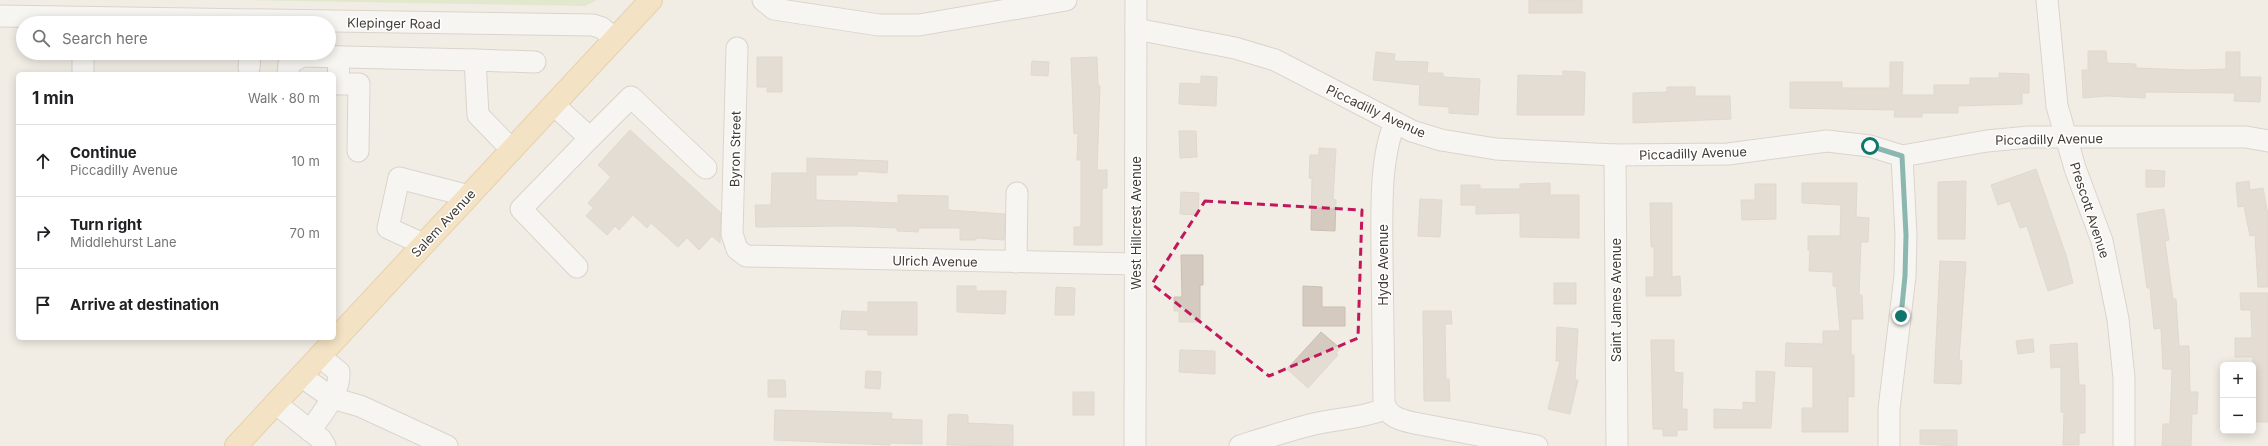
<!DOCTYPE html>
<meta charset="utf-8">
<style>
body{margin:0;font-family:Inter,sans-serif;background:#f2f2f2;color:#202124}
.controls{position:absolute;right:12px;bottom:12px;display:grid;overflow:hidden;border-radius:6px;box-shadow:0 2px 10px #0003}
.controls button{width:36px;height:36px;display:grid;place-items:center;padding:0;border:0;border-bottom:1px solid #e0e0e0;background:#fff;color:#202124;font:20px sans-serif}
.stop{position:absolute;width:12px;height:12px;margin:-9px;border:3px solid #0f766e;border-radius:50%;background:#fff}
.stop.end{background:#0f766e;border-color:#fff;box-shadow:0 1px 4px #0008}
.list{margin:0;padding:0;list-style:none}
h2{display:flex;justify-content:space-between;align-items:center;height:52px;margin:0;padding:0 16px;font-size:17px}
h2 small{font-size:13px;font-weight:400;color:#757577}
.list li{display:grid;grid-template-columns:26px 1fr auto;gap:12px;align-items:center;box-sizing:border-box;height:72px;padding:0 16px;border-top:1px solid #e0e0e0}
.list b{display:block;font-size:15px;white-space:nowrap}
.list p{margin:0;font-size:13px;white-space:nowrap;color:#757577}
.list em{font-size:13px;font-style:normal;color:#757577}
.icon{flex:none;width:22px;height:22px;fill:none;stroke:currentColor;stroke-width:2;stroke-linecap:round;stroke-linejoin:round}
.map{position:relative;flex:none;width:2268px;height:446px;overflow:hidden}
.search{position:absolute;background:#fff;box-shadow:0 2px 10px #0003;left:16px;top:16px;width:320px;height:44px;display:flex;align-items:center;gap:10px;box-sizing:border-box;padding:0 14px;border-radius:22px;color:#757577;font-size:15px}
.panel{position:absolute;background:#fff;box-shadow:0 2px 10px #0003;left:16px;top:72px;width:320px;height:268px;border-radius:6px}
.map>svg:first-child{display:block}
.green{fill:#d0e3b1}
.building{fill:#d5cabf;stroke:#ccbfb0}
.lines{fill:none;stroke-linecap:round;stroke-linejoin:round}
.minor-casing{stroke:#bfb6ac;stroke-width:23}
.major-casing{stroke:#dab06b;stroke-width:24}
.minor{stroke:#fff;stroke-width:21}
.major{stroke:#f6d499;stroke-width:22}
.route{stroke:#0f766e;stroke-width:5}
.marked{fill:none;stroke:#c2185b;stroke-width:3;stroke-dasharray:8 5;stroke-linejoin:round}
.labels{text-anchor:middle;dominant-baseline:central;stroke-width:3;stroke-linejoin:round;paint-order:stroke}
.street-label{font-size:13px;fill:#433d35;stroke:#fff}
</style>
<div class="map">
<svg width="2268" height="446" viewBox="0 0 2268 446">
<rect width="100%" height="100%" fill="#f1ede5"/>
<polygon class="green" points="244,0 597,0 585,6"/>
<g class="building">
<rect x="1529" y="0" width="53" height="13"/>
<polygon points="2088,51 2106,51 2107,63 2136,64 2136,68 2190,70 2226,69 2226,52 2240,52 2240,77 2261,77 2260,102 2234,101 2235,93 2145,92 2145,98 2107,96 2083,98 2082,70 2088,70"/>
<polygon points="1376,52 1395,54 1394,61 1428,62 1427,73 1443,73 1443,77 1480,79 1478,115 1449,113 1449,107 1419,105 1420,85 1373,80"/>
<polygon points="757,57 782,57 782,92 767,92 767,87 757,87"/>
<polygon points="1097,57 1098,86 1100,86 1097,170 1107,170 1107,188 1102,188 1102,245 1074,245 1074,227 1081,227 1081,160 1077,160 1078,133 1074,134 1071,58"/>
<polygon points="1032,61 1049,62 1048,76 1031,75"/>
<polygon points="1890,62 1903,62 1902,95 1934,95 1934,85 1970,85 1970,78 1999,78 1999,73 2029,74 2029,93 2022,93 2022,104 1958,106 1958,113 1922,113 1922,117 1894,117 1895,110 1790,108 1790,82 1842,82 1842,88 1890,88"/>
<polygon points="1563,71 1585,72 1584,115 1517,115 1518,75 1563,76"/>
<polygon points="1201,76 1217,77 1216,106 1179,104 1180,83 1201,84"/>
<polygon points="1667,87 1695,87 1695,96 1730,96 1731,119 1633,123 1633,93 1667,92"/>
<polygon points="630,130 721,213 720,243 712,236 699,250 687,238 678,247 651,223 647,228 633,215 619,230 615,226 607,235 586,216 593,208 588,203 611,177 598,165"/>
<polygon points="1179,131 1196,131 1197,157 1180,158"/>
<polygon points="1319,148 1336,149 1333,199 1336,200 1335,231 1311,230 1312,178 1309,178 1310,155 1319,155"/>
<polygon points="807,158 888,161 887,173 857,171 857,175 816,175 816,200 898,203 898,195 948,196 948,210 1005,214 1004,240 976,238 976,240 960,240 960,228 919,228 918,232 897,231 897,228 851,226 756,227 755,205 771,205 772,173 807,173"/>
<polygon points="2036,169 2067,258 2073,283 2048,291 2027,226 2020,228 2010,201 1998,205 1991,185"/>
<polygon points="2146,170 2165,171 2164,187 2146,187"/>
<polygon points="1966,181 1965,239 1938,239 1938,182"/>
<polygon points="2249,181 2250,190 2263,188 2268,215 2268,287 2258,287 2255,235 2250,236 2244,206 2238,207 2236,183"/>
<polygon points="1550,183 1550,195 1579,195 1579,238 1520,237 1520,213 1476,214 1476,205 1461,205 1461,185 1480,185 1480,189 1520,189 1520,184"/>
<polygon points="1802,183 1857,183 1856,217 1869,218 1868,242 1861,242 1859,295 1862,295 1863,319 1851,319 1851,355 1854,355 1854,397 1848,396 1848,432 1802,432 1802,408 1813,408 1813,367 1785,366 1786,343 1823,344 1823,331 1840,331 1836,286 1833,286 1833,272 1809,271 1810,250 1808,250 1808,236 1840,236 1841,205 1802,203"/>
<polygon points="1755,184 1776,184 1776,219 1742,220 1741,200 1755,200"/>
<polygon points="1181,192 1199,193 1198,215 1180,214"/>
<polygon points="1420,199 1442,200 1440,237 1418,236"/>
<polygon points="1650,203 1672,203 1672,277 1680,276 1681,296 1646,296 1646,277 1654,277 1654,247 1651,247"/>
<polygon points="2164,209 2169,240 2165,241 2173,299 2176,299 2179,346 2189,346 2190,392 2198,392 2197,414 2192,414 2191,446 2162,446 2163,424 2170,424 2172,369 2163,369 2161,328 2154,329 2150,288 2147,288 2137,214"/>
<polygon points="1181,255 1203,255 1203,285 1200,285 1200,322 1179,322 1179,311 1174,311 1174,297 1182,297"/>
<polygon points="1940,261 1966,262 1959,360 1962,361 1961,384 1934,383"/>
<rect x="1554" y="283" width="22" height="21"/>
<polygon points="957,286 976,286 976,291 1006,291 1005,314 957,312"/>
<polygon points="1303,286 1322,287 1322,307 1345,307 1345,326 1303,326"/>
<polygon points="1056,287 1075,288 1074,315 1055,315"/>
<polygon points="2240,293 2268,293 2268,422 2253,422 2253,357 2235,357 2235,338 2252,338 2251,310 2241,310"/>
<polygon points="868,302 917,302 917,335 868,335 868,330 840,329 842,311 868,312"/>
<polygon points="1423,311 1451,311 1452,324 1445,324 1446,379 1449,379 1450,401 1424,401"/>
<polygon points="1557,327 1578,329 1575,380 1578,380 1570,414 1548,409 1560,361 1556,361"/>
<polygon points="1321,332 1340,348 1336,353 1338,355 1308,388 1287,369"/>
<polygon points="2033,339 2034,352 2018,354 2016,341"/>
<polygon points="1651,340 1674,340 1674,372 1683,373 1682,409 1687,409 1687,430 1677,430 1677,436 1663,436 1663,429 1653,429"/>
<polygon points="2077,343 2079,385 2085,385 2085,433 2079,433 2079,445 2063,445 2064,412 2061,412 2061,367 2051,368 2050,345"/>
<polygon points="1180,350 1215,351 1215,374 1179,372"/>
<polygon points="866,371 881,372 880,389 865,388"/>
<polygon points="1756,371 1775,372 1771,428 1714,428 1714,409 1743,410 1743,402 1756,403"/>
<polygon points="768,380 785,380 786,397 768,397"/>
<rect x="1073" y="392" width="21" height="23"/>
<polygon points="775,410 892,413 891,419 922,420 922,444 890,443 890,445 774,440"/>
<polygon points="955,414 968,415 968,423 1013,425 1013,446 947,445 948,415"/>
<polygon points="1920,430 1957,430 1957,446 1920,444"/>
</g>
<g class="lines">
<g class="minor-casing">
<g id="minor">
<polyline points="763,0 774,9 879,25 919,25 1066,0"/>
<polyline points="2047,0 2057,106 2075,168 2102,241 2118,319 2124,378 2124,446"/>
<polyline points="0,16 593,25 602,28 615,39"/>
<polyline points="1136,29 1235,48 1275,60 1412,131 1441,140 1496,149 1615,155 1728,154 1827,141 1870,146 1902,156 1987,141 2029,137 2246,137 2268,141"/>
<polyline points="737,48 732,234 737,249 746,256 1136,264"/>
<polyline points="302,53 302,56 475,60"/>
<polyline points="339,57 338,84 359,84 358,151"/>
<polyline points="249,68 250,53"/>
<polyline points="83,74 83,53"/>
<polyline points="288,74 289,64 302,56"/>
<polyline points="554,105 590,138 631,97 706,168"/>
<path d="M1395 123C1379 159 1382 218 1382 258 1383 306 1383 354 1384 402 1387 417 1401 420 1414 423L1537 446"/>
<polyline points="512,150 478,115 475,60 535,62"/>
<polyline points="1615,155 1617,446"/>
<polyline points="423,244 388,228 399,178 469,196"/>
<polyline points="1016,262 1017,193"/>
<polyline points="577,267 521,209 590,138"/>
<polyline points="301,376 332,398 360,406 447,446"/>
<polyline points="275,403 321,439 325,446"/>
<path d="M310 431C322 413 340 394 339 372L319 356"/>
<polyline points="1135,446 1136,0"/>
<path d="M1240 446C1265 438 1289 430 1314 424 1340 418 1359 419 1385 409"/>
<polyline points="1889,446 1889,409 1905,276 1906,235 1902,156"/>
</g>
</g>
<g class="major-casing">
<polyline id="major" points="236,446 651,0"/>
</g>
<use href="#minor" class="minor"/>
<use href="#major" class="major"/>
</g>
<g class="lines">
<polyline class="route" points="1870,146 1902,156 1906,235 1905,276 1901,316"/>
</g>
<path d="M0 0H2268V446H0ZM1205 201 1362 210 1358 338 1269 376 1152 284Z" fill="#f1ede5" fill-opacity=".55" fill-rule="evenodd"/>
<path class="marked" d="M1205 201 1362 210 1358 338 1269 376 1152 284Z"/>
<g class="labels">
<g class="street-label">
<text transform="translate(394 23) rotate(1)">Klepinger Road</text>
<text transform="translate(1376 111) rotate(25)">Piccadilly Avenue</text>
<text transform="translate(2049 139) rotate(-1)">Piccadilly Avenue</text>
<text transform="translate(735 149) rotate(-89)">Byron Street</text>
<text transform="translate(1693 153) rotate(-2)">Piccadilly Avenue</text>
<text transform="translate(2090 210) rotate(72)">Prescott Avenue</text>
<text transform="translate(443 223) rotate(-47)">Salem Avenue</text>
<text transform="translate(1136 223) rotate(-90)">West Hillcrest Avenue</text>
<text transform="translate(935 261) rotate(1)">Ulrich Avenue</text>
<text transform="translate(1383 265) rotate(-90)">Hyde Avenue</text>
<text transform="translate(1616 300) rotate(-90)">Saint James Avenue</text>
</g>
</g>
</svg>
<div class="controls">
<button>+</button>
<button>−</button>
</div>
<div class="stop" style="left:1870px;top:146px"></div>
<div class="stop end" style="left:1901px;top:316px"></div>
<div class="search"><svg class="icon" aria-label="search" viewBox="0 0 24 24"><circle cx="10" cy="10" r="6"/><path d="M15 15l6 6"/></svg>Search here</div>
<section class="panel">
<h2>1 min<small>Walk · 80 m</small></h2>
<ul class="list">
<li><svg class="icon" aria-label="ahead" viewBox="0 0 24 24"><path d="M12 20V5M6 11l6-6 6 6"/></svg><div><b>Continue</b><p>Piccadilly Avenue</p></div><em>10 m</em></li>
<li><svg class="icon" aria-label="right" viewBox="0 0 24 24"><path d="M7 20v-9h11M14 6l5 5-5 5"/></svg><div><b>Turn right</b><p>Middlehurst Lane</p></div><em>70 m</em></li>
<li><svg class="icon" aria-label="arrive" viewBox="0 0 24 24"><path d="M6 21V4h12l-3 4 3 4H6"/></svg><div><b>Arrive at destination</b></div></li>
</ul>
</section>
</div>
